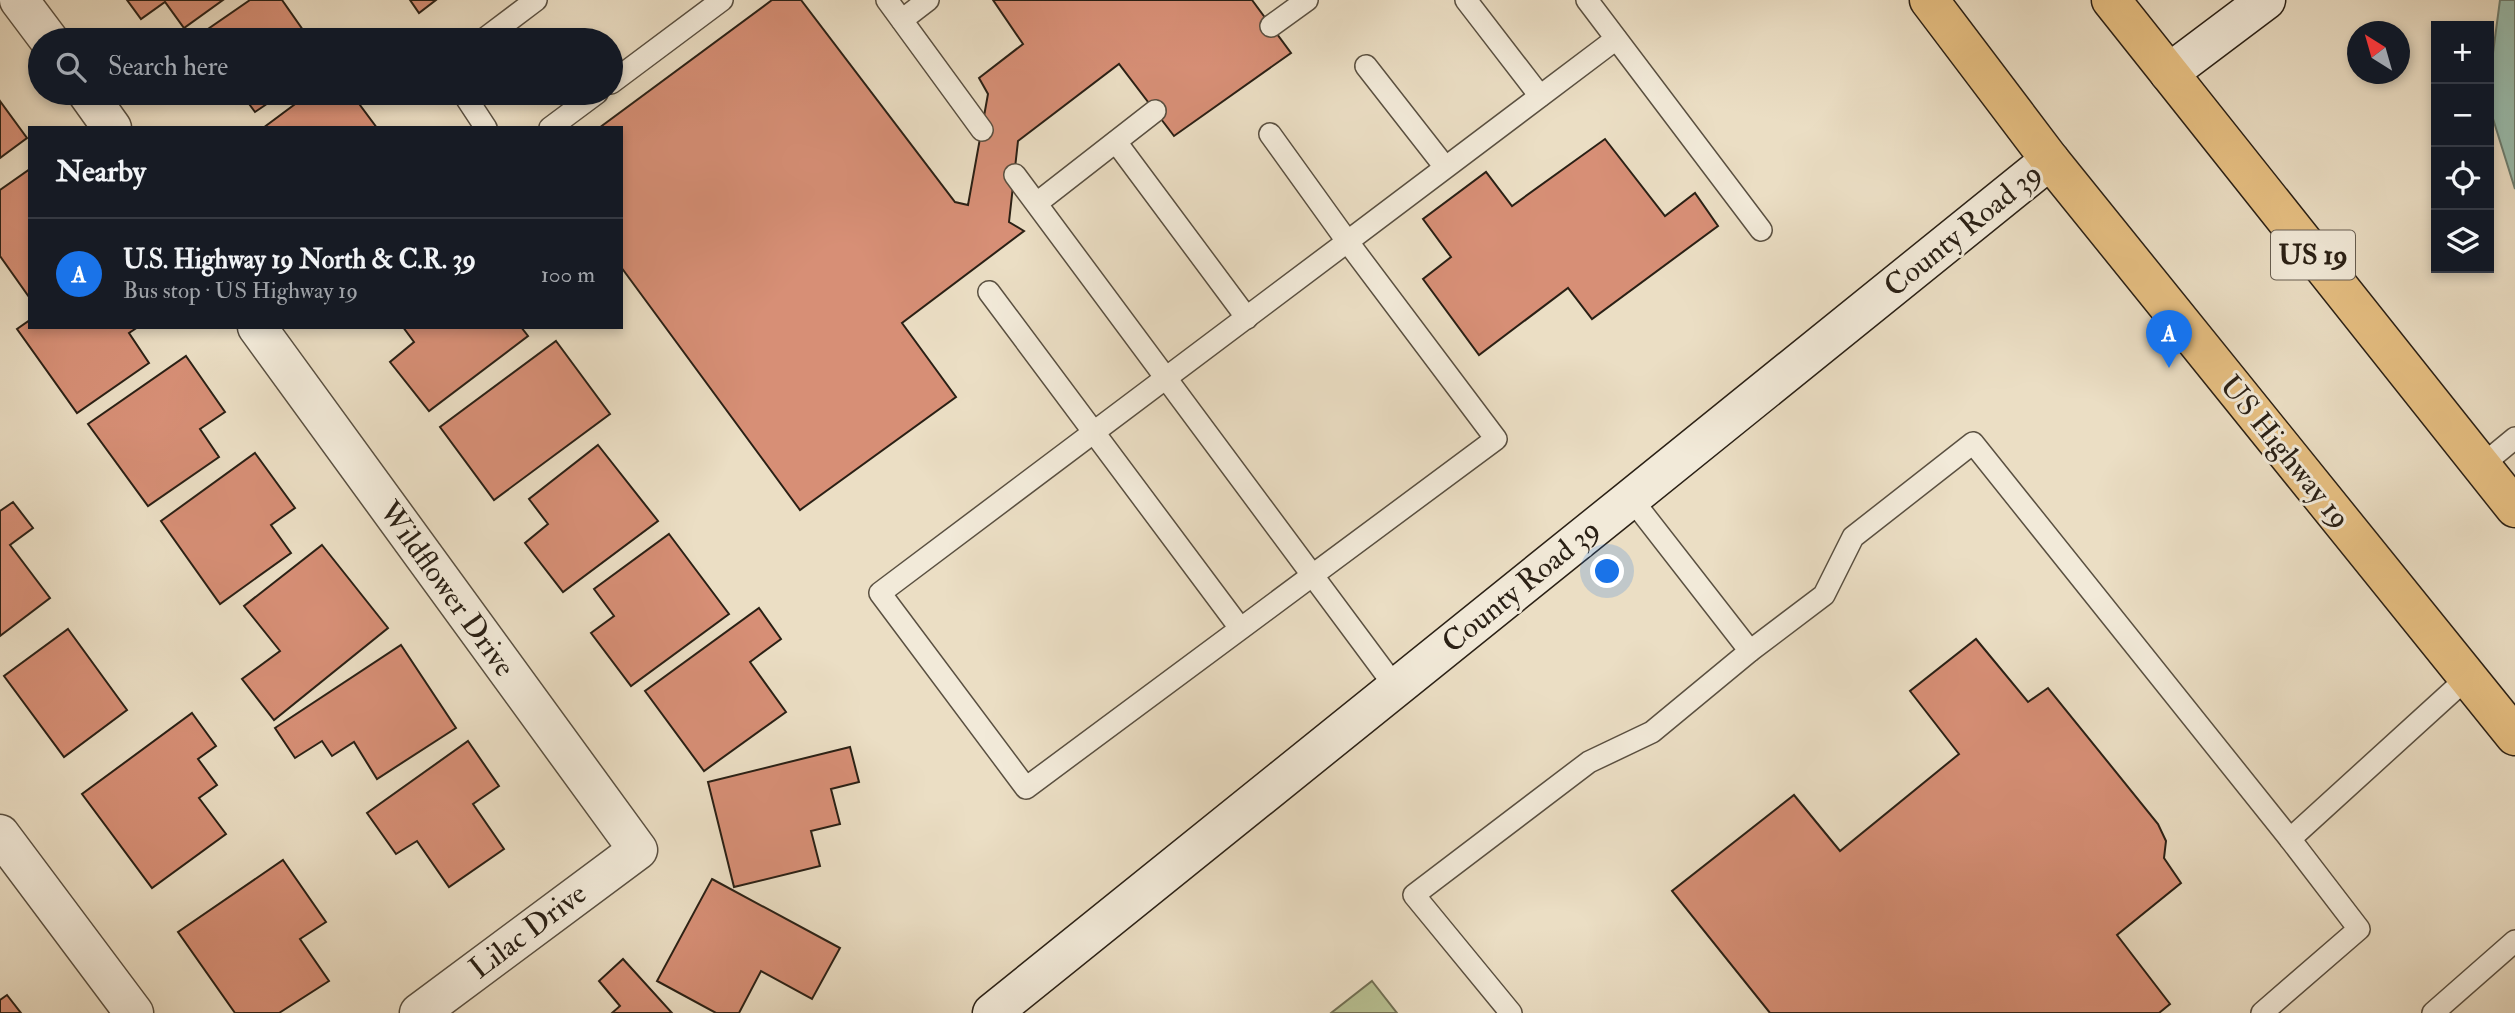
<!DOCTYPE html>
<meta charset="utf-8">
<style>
body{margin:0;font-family:"IM FELL Double Pica",serif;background:#20242c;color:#f1f3f6}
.controls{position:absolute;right:21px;top:21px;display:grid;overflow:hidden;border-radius:0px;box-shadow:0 4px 10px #0003}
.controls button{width:63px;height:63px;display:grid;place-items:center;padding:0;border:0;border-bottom:2px solid #363941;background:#171b24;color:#f1f3f6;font:35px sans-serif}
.compass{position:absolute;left:2347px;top:21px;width:63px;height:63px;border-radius:50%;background:#171b24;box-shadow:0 4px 10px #0003;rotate:323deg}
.you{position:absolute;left:1608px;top:572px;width:24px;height:24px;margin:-18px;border:5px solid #fff;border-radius:50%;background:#1a73e8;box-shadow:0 0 0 10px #1a73e833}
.badge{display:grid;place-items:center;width:46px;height:46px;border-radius:50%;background:#1a73e8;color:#fff;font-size:23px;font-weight:700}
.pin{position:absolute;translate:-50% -58px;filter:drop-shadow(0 2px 4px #0008)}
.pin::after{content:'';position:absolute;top:37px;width:24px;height:21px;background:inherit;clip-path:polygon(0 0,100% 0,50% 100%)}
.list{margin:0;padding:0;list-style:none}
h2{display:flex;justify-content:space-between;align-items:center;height:91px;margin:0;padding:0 28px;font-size:30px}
h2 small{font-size:23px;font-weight:400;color:#9ea1a6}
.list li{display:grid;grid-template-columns:46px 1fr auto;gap:21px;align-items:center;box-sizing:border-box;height:112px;padding:0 28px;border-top:2px solid #363941}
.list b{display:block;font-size:26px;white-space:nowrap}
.list p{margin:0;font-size:23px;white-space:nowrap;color:#9ea1a6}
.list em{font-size:23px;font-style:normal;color:#9ea1a6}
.icon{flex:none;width:38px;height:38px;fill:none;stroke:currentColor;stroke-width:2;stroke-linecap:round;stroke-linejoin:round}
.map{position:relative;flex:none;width:2515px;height:1013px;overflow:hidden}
.search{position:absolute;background:#171b24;box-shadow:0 4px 10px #0003;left:28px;top:28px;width:595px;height:77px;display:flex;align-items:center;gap:18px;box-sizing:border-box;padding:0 24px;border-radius:38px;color:#9ea1a6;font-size:26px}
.panel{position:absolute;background:#171b24;box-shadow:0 4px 10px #0003;left:28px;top:126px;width:595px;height:203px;border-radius:0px}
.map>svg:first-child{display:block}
.green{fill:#b8c193;stroke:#717054;stroke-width:2}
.water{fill:#99bdae;stroke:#6d7e71;stroke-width:2}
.building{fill:#d78f76;stroke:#2a2015;stroke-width:2}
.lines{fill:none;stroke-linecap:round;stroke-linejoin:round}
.lane-casing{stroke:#5a5041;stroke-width:24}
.street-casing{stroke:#5a5041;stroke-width:41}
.secondary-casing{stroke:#2a2015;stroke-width:41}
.highway-casing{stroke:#2a2015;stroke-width:41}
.lane{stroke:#f2ead9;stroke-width:21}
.street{stroke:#f2ead9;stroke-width:38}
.secondary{stroke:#f2ead9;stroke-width:38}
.highway{stroke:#e6bf82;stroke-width:38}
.labels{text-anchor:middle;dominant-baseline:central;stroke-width:6;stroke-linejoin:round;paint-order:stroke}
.shield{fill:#f2ead9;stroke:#665d50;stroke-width:2}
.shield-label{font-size:28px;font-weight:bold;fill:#2a2015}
.street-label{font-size:30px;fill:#2a2015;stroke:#f2ead9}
</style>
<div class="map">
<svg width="2515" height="1013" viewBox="0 0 2515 1013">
<rect width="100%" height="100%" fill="#ebdec4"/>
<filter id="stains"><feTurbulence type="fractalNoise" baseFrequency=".00286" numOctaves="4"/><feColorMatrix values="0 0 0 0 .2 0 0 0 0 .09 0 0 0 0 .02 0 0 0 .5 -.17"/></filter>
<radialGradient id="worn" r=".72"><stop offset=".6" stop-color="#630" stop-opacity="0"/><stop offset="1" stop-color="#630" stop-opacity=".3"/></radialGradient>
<polygon class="green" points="1372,981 1397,1013 1331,1013"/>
<polygon class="water" points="2500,0 2515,0 2515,189 2489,106 2489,83"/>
<g class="building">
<polygon points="127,0 223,0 184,28 165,2 141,19"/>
<polygon points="250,0 282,0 310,40 192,40"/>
<polygon points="410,0 436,0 419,13"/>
<polygon points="772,0 801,0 955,202 968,205 988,94 979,78 1023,44 993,0 1252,0 1291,53 1174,136 1119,64 1018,141 1009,222 1024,231 902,323 956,397 800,510 621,267 621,128 599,128"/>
<polygon points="241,93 283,93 255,112"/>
<polygon points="310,93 351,93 377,128 263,128"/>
<polygon points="0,101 27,138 0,158"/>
<polygon points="1605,139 1665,216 1695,193 1718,226 1592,319 1568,288 1479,355 1423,279 1451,257 1423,219 1486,172 1512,206"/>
<polygon points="30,169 30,296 29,297 0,256 0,190"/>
<polygon points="30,320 30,327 138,327 129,333 149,363 77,413 17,329"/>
<polygon points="403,327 521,327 528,336 429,411 390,362 414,342"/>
<polygon points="556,341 610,414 494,500 440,427"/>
<polygon points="186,356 225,412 200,429 219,457 148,506 88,424"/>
<polygon points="598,445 658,521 563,592 525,543 548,524 529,499"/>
<polygon points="255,453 295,508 271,525 291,553 220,604 161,521"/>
<polygon points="13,502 33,528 10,545 50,598 0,636 0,511"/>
<polygon points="669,534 729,614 631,686 591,633 614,616 594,589"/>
<polygon points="322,545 388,628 274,720 242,679 280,651 244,606"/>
<polygon points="759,608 781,639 750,662 786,712 704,771 645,691"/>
<polygon points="68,629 127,710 64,757 4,676"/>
<polygon points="1976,639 2028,702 2048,688 2158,824 2166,841 2164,858 2181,883 2117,935 2170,1004 2159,1013 1770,1013 1672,891 1794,795 1840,851 1959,754 1910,691"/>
<polygon points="401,645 456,728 377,779 354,742 332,756 322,741 295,758 275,728"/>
<polygon points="192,713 216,746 198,759 217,785 199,798 226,834 152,888 82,794"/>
<polygon points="468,741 499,786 473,804 504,849 449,887 417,841 396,854 367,813"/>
<polygon points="850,747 859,782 831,789 840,824 811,831 820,866 734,887 708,782"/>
<polygon points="283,860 326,922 300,939 329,981 279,1013 235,1013 178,932"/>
<polygon points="712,879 840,948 812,999 761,971 739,1013 716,1013 657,981"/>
<polygon points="623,959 672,1013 612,1013 620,1006 599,981"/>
<polygon points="7,995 21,1013 0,1013 0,1000"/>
</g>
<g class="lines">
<g class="lane-casing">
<g id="lane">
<polyline points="887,0 982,130"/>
<polyline points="1466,0 1540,96"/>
<polyline points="1587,0 1761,230"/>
<polyline points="902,20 928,0"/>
<polyline points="1271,26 1307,0"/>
<polyline points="483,40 536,0"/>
<polyline points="1366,66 1445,167"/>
<polyline points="611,83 722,0"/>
<polyline points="463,93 486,128"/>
<polyline points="550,128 597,93"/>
<path d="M1270 134 1347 241 1496 439 1026 788 880 593C1125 409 1371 224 1616 39"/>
<polyline points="1116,142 1247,318"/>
<polyline points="1015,175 1397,689"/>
<polyline points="1037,203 1155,111"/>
<polyline points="989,292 1240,628"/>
<polyline points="2481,466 2515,438"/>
<polyline points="1750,651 1824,595 1853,537 1973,443 2290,839"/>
<polyline points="1511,1013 1414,895 1589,762 1652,732 1750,651 1630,497"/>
<polyline points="2262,1013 2359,929 2290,839 2467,678"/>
<polyline points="2433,1013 2515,941"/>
</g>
</g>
<g class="street-casing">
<g id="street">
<polyline points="19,0 49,40"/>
<polyline points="87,93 112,128"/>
<polyline points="257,327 638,850 419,1013"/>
<polyline points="0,834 134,1013"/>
</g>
</g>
<g class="secondary-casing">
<g id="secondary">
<polyline points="2169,73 2266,0"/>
<path d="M992 1013C1346 730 1697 444 2050 160"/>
</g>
</g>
<g class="highway-casing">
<g id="highway">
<polyline points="1929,0 2050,160 2515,736"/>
<polyline points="2111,0 2515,508"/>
</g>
</g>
<use href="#lane" class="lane"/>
<use href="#street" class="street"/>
<use href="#secondary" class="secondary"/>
<use href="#highway" class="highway"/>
</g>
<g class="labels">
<rect class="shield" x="2271" y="230.5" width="84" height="49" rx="5"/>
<g class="shield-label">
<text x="2313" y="255">US 19</text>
</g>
<g class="street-label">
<text transform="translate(1963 230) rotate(-39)">County Road 39</text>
<text transform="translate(2285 452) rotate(51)">US Highway 19</text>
<text transform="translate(1521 586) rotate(-39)">County Road 39</text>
<text transform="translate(447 589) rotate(54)">Wildflower Drive</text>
<text transform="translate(528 931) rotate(-37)">Lilac Drive</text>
</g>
</g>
<rect width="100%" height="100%" filter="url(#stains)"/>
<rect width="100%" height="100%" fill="url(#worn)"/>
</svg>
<div class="controls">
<button>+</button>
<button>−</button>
<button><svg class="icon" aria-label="locate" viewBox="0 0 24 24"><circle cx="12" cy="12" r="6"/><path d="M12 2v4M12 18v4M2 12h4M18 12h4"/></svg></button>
<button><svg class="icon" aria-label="layers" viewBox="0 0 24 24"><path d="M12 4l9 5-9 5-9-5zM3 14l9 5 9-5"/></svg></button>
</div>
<svg class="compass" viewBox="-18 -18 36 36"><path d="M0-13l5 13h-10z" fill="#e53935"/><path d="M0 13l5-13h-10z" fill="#9ea1a6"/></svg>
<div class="you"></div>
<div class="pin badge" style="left:2169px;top:368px">A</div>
<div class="search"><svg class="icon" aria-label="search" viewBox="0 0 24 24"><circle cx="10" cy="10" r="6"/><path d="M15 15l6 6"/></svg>Search here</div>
<section class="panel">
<h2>Nearby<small></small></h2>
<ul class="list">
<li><span class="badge">A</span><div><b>U.S. Highway 19 North &amp; C.R. 39</b><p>Bus stop · US Highway 19</p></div><em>100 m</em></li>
</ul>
</section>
</div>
